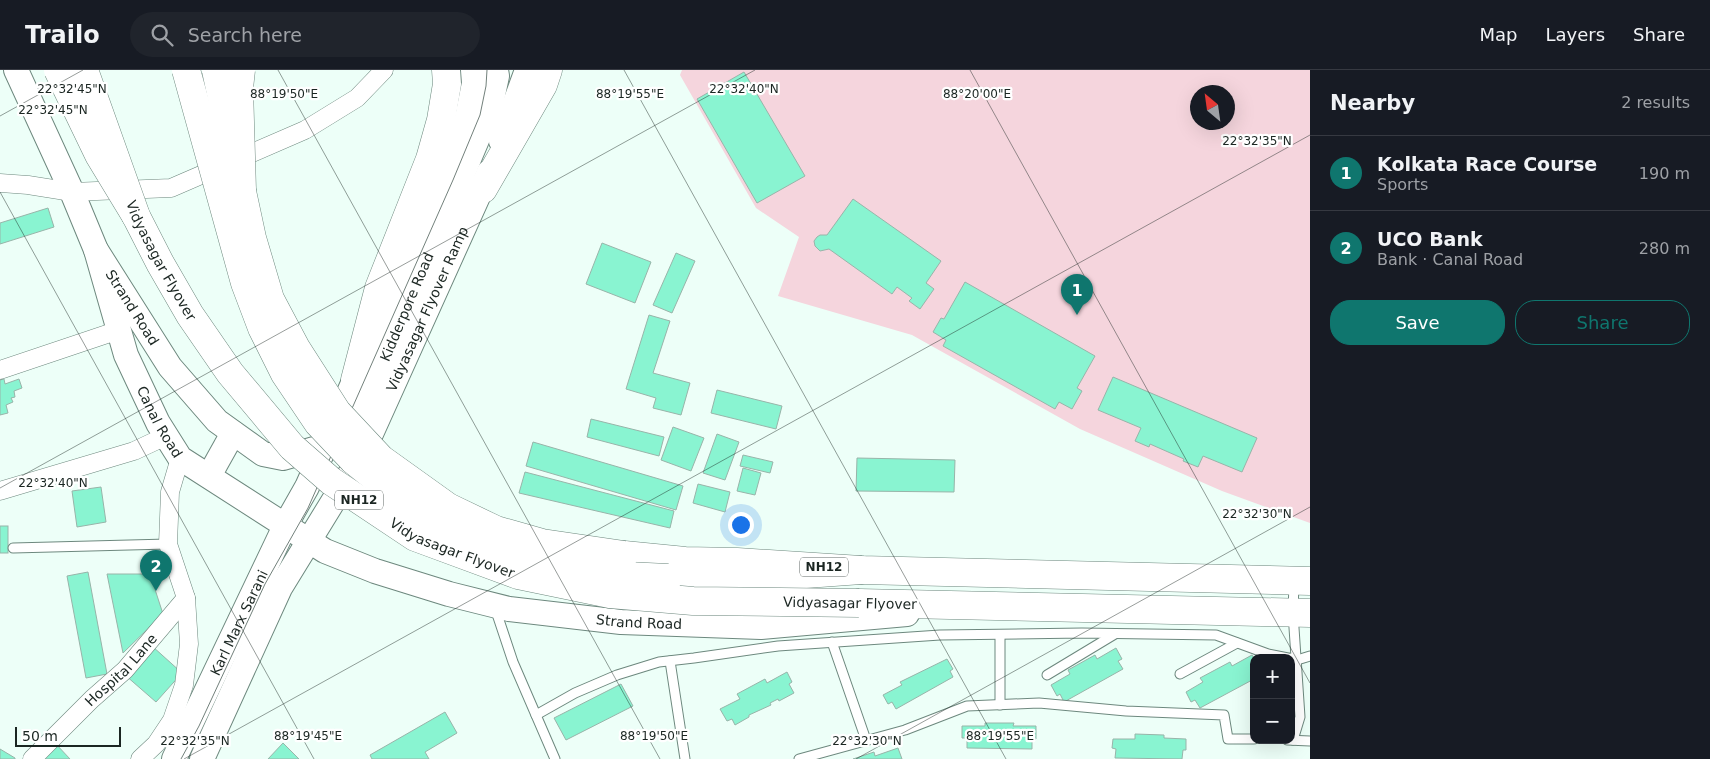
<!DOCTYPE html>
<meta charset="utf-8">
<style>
body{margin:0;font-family:"DejaVu Sans",sans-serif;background:#20242c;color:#f1f3f6}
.controls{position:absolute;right:15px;bottom:15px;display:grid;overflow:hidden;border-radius:10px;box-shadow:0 5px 20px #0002}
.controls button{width:45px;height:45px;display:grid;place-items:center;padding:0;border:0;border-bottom:1px solid #363941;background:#171b24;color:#f1f3f6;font:25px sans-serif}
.compass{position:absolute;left:1190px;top:15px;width:45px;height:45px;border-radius:50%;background:#171b24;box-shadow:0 5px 20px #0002;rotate:331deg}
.scale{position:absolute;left:15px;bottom:12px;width:106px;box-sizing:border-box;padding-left:5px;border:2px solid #1b2622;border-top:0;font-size:14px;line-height:18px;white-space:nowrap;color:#1b2622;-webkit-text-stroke:4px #fff;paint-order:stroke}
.you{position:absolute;left:740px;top:454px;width:18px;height:18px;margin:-12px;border:4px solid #fff;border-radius:50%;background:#1a73e8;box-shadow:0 0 0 8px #1a73e833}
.badge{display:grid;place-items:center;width:32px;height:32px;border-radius:50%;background:#0f766e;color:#fff;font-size:16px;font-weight:700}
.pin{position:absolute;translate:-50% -41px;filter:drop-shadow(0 1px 2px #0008)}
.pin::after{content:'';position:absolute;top:26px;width:18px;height:15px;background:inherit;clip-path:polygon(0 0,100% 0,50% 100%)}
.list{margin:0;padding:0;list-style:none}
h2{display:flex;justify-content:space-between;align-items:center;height:65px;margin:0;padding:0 20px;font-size:21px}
h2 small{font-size:16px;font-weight:400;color:#9ea1a6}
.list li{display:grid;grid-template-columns:32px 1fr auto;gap:15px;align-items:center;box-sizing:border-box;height:75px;padding:0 20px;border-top:1px solid #363941}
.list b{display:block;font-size:19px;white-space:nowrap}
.list p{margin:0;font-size:16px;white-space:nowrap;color:#9ea1a6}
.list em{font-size:16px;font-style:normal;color:#9ea1a6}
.actions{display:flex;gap:10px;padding:15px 20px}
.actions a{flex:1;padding:11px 0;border:1px solid #0f766e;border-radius:20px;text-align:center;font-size:18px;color:#0f766e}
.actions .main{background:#0f766e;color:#fff}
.icon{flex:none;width:28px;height:28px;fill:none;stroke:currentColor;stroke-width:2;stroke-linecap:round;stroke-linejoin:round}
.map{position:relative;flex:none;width:1310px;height:689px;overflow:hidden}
header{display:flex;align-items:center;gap:30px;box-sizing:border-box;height:70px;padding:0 25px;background:#171b24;border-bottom:1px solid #363941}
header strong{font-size:24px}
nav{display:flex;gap:28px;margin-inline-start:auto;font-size:18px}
.search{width:350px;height:45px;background:#20242c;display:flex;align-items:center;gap:12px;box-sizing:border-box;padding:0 18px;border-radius:28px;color:#9ea1a6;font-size:19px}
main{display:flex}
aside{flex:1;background:#171b24}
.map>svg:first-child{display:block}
.green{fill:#f5d5dd;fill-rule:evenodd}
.building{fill:#89f4d1;stroke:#98b4a9}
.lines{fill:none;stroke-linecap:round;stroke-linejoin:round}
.service-casing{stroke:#6d887e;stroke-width:11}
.minor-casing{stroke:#6d887e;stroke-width:19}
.secondary-casing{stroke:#6d887e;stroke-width:26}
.trunk-casing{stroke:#6d887e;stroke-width:29}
.motorway-casing{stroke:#6d887e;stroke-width:29}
.service{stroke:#fff;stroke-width:9}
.minor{stroke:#fff;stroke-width:18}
.secondary{stroke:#fff;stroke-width:24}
.trunk{stroke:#fff;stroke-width:28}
.motorway{stroke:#fff;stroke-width:28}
.tram{stroke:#72807b;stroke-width:1}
.trunk-bridge-casing{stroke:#6d887e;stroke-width:29;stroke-linecap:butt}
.motorway-bridge-casing{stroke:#6d887e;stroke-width:29;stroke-linecap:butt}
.trunk-bridge{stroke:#fff;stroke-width:28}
.motorway-bridge{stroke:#fff;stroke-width:28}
.ticks{fill:none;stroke:#1b2622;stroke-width:1;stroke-opacity:0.45}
.labels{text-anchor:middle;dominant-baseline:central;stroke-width:4.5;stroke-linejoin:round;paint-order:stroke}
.shield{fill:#fff;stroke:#5f6764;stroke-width:1}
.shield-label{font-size:12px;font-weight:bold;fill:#1b2622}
.street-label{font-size:14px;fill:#1b2622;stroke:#fff}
.ticks-label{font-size:12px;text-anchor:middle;fill:#1b2622;stroke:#fff;stroke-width:4.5;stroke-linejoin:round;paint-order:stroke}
</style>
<header>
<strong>Trailo</strong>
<div class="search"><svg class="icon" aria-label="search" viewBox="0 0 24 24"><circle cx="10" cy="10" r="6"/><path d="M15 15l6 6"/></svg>Search here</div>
<nav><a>Map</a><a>Layers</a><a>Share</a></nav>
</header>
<main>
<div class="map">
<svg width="1310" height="689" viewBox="0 0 1310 689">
<rect width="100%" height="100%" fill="#edfff8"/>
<path class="green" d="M682 0H1310V453L1222 421 1080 359 912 265 778 226 799 167 756 138 680 5ZM1198 22H1228V52H1198Z"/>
<g class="building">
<polygon points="744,2 805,106 757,133 697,29"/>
<polygon points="853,129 941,191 926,213 934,219 920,239 909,231 912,228 897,217 892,224 829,179 820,181 815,176 814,171 817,167 820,165 827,165"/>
<polygon points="48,138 54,157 0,174 0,153"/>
<polygon points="602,173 651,192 635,233 586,214"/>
<polygon points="676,183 695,191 672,243 653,235"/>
<polygon points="965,212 1095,286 1077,318 1082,321 1072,339 1059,332 1055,339 943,276 946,270 933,262 941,248 944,249"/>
<polygon points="649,245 670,251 653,303 690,313 681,345 653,338 656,328 626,319"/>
<polygon points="1113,307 1257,368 1242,402 1203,386 1198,397 1183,391 1184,389 1150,374 1149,377 1135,371 1141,358 1098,340"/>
<polygon points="4,309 5,314 19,309 22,318 14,321 15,327 11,328 13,332 6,335 8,343 0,345 0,310"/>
<polygon points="717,320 782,336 776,359 711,343"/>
<polygon points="591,349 664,367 659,386 587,367"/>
<polygon points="673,357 704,368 691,401 661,390"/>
<polygon points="717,364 739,372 725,410 703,403"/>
<polygon points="533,372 683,416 676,440 526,396"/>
<polygon points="743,385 773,392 770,403 740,396"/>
<polygon points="857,388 955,390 954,422 856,421"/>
<polygon points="743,398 761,403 755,425 737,421"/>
<polygon points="525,402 674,441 670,458 519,423"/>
<polygon points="698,414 730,422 725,442 693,433"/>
<polygon points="101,417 106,452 77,457 72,421"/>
<rect x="0" y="456" width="8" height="27"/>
<polygon points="88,502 107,604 86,608 67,506"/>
<polygon points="107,504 150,504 163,544 123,583"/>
<polygon points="152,576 182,603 156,632 125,605"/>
<polygon points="1116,578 1122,589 1118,591 1123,599 1064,632 1060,624 1057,626 1051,615 1070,604 1068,600 1095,585 1097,589"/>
<polygon points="1252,585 1254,588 1254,609 1200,638 1195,630 1191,632 1186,622 1203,612 1200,608 1230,592 1232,596"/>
<polygon points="947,589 953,599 950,601 953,607 896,639 892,632 888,634 883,625 902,615 900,612"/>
<polygon points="787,602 792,612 789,614 794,623 779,631 778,629 770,633 771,635 749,645 749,647 735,655 732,649 727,651 720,639 740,629 737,624 765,609 767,613"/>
<polygon points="621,614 633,636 566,670 554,648"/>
<polygon points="445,642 457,663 425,682 429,689 372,689 370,685"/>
<polygon points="985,653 1014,653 1013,656 1036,656 1036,669 1032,669 1032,679 967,678 967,668 962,668 962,656 985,656"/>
<polygon points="1135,664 1164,665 1164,668 1186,669 1186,680 1183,680 1182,689 1115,688 1116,679 1112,678 1113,669 1135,669"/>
<polygon points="55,673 70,689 39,689"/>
<polygon points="283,673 299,689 268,689"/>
<polygon points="898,678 902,689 853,689 874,682 875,686"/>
<polygon points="0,679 15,688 15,689 0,689"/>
</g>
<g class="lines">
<g class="service-casing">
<g id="service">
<polyline points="13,478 168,474"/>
<polyline points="495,538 513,592 555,689"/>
<polyline points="832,572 866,670"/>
<polyline points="1291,588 1297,590 1310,586"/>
<polyline points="670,591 685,689"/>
<polyline points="1180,604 1237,573"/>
<polyline points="1047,605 1115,564"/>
<polyline points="1000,635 1000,565"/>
<polyline points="536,645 575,623 617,605 659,592 694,588 778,576 940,565 1082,563 1216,565 1268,584 1288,588"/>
<polyline points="1287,670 1310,671"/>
<polyline points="1293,670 1300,647 1293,543 1294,513"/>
<polyline points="799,689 905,660 967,636 1039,633 1126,641 1224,645 1228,669 1254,669"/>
</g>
</g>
<g class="minor-casing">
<g id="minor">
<polyline points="0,113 28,115 72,122 171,118 305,60 357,28 384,0"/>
<polyline points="0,300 119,260"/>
<polyline points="0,421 134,381 166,366"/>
<path id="s1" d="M32 689 92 629 125 600 186 528"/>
<polyline points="140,689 156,674 172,650 184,615 189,574 186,528 168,474 170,422 180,388"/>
</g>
</g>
<g class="secondary-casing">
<g id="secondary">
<path id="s2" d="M16 0 72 122 96 180 170 297 217 351 263 384 283 388 314 379"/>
<polyline points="501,71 527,0"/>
<path id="s3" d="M96 180 126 285 158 353 180 388 325 481 375 501 449 524 509 539 621 552 761 557 907 544"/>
<polyline points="377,260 467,48 474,13 473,0"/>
<path id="s4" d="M348 376 490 39 497 6 496 0"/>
<polyline points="209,406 233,363"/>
<path id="s5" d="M174 689 286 454 307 417 362 293"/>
<path id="s6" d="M202 689 280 518 361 386 489 102"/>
</g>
</g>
<g class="trunk-casing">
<g id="trunk">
<polyline points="624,485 685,491 737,492 861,500 1310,511"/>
<polyline points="859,533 1310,543"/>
</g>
</g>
<g class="motorway-casing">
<g id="motorway">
<polyline points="483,119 543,15 548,0"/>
<polyline points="355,310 379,218 430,89 441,50 447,14 446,0"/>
<polyline points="668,508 738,509 861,500"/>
</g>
</g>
<use href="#service" class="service"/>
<use href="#minor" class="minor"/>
<use href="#secondary" class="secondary"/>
<use href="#trunk" class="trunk"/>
<use href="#motorway" class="motorway"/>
<polyline class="tram" points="181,689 199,656 265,514 308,438 453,110 480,45 486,16 487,0"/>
<g class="trunk-bridge-casing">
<g id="trunk-bridge">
<path id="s7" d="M84 0 136 146 160 193 190 245 230 303 292 377 331 411 415 467 518 505 610 524 693 531 859 533"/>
<polyline points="216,0 252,168 270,229 296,278 337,342 381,389 448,437 496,460 542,473 624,485"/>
</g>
</g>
<g class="motorway-bridge-casing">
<g id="motorway-bridge">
<polyline points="58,0 99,85 136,146"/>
<polyline points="186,0 245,213 262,258 285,304 318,353 353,390 404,431 443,454 488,474 534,490 606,505 668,508"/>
<polyline points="241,0 239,18 242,121"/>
</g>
</g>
<use href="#trunk-bridge" class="trunk-bridge"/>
<use href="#motorway-bridge" class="motorway-bridge"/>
</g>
<path class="ticks" d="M278 0 660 689M624 0 1006 689M970 0 1310 613M0 46 83 0M0 122 314 689M0 418 755 0M184 689 1310 65M856 689 1310 437"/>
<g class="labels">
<g class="shield">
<rect x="335" y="420.5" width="48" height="19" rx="4"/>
<rect x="800" y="487.5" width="48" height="19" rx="4"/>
</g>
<g class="shield-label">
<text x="359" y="430">NH12</text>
<text x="824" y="497">NH12</text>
</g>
<g class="street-label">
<text stroke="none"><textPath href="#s7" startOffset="206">Vidyasagar Flyover</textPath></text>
<text stroke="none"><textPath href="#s4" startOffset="151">Kidderpore Road</textPath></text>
<text stroke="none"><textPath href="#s2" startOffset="265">Strand Road</textPath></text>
<text stroke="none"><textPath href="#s6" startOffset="504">Vidyasagar Flyover Ramp</textPath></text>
<text stroke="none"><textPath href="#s3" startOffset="184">Canal Road</textPath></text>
<text stroke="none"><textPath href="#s7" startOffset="626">Vidyasagar Flyover</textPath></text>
<text transform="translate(850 533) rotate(1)">Vidyasagar Flyover</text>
<text stroke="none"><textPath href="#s3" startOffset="722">Strand Road</textPath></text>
<text stroke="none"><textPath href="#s5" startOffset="151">Karl Marx Sarani</textPath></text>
<text stroke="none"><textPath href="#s1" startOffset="126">Hospital Lane</textPath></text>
</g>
</g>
<g class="ticks-label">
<text x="72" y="23">22°32'45"N</text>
<text x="744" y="23">22°32'40"N</text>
<text x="284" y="28">88°19'50"E</text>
<text x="630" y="28">88°19'55"E</text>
<text x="977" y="28">88°20'00"E</text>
<text x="53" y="44">22°32'45"N</text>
<text x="1257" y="75">22°32'35"N</text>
<text x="53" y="417">22°32'40"N</text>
<text x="1257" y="448">22°32'30"N</text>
<text x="308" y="670">88°19'45"E</text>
<text x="654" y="670">88°19'50"E</text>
<text x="1000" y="670">88°19'55"E</text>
<text x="195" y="675">22°32'35"N</text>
<text x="867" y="675">22°32'30"N</text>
</g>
</svg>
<div class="controls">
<button>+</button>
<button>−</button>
</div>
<svg class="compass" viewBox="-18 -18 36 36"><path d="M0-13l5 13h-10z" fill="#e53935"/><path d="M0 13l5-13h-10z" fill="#9ea1a6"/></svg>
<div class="scale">50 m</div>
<div class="you"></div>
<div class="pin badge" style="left:1077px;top:245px">1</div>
<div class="pin badge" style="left:156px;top:521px">2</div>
</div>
<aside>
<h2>Nearby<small>2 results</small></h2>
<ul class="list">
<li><span class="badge">1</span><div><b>Kolkata Race Course</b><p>Sports</p></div><em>190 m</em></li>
<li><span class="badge">2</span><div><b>UCO Bank</b><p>Bank · Canal Road</p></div><em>280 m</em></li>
</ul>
<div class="actions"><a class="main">Save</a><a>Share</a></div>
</aside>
</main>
